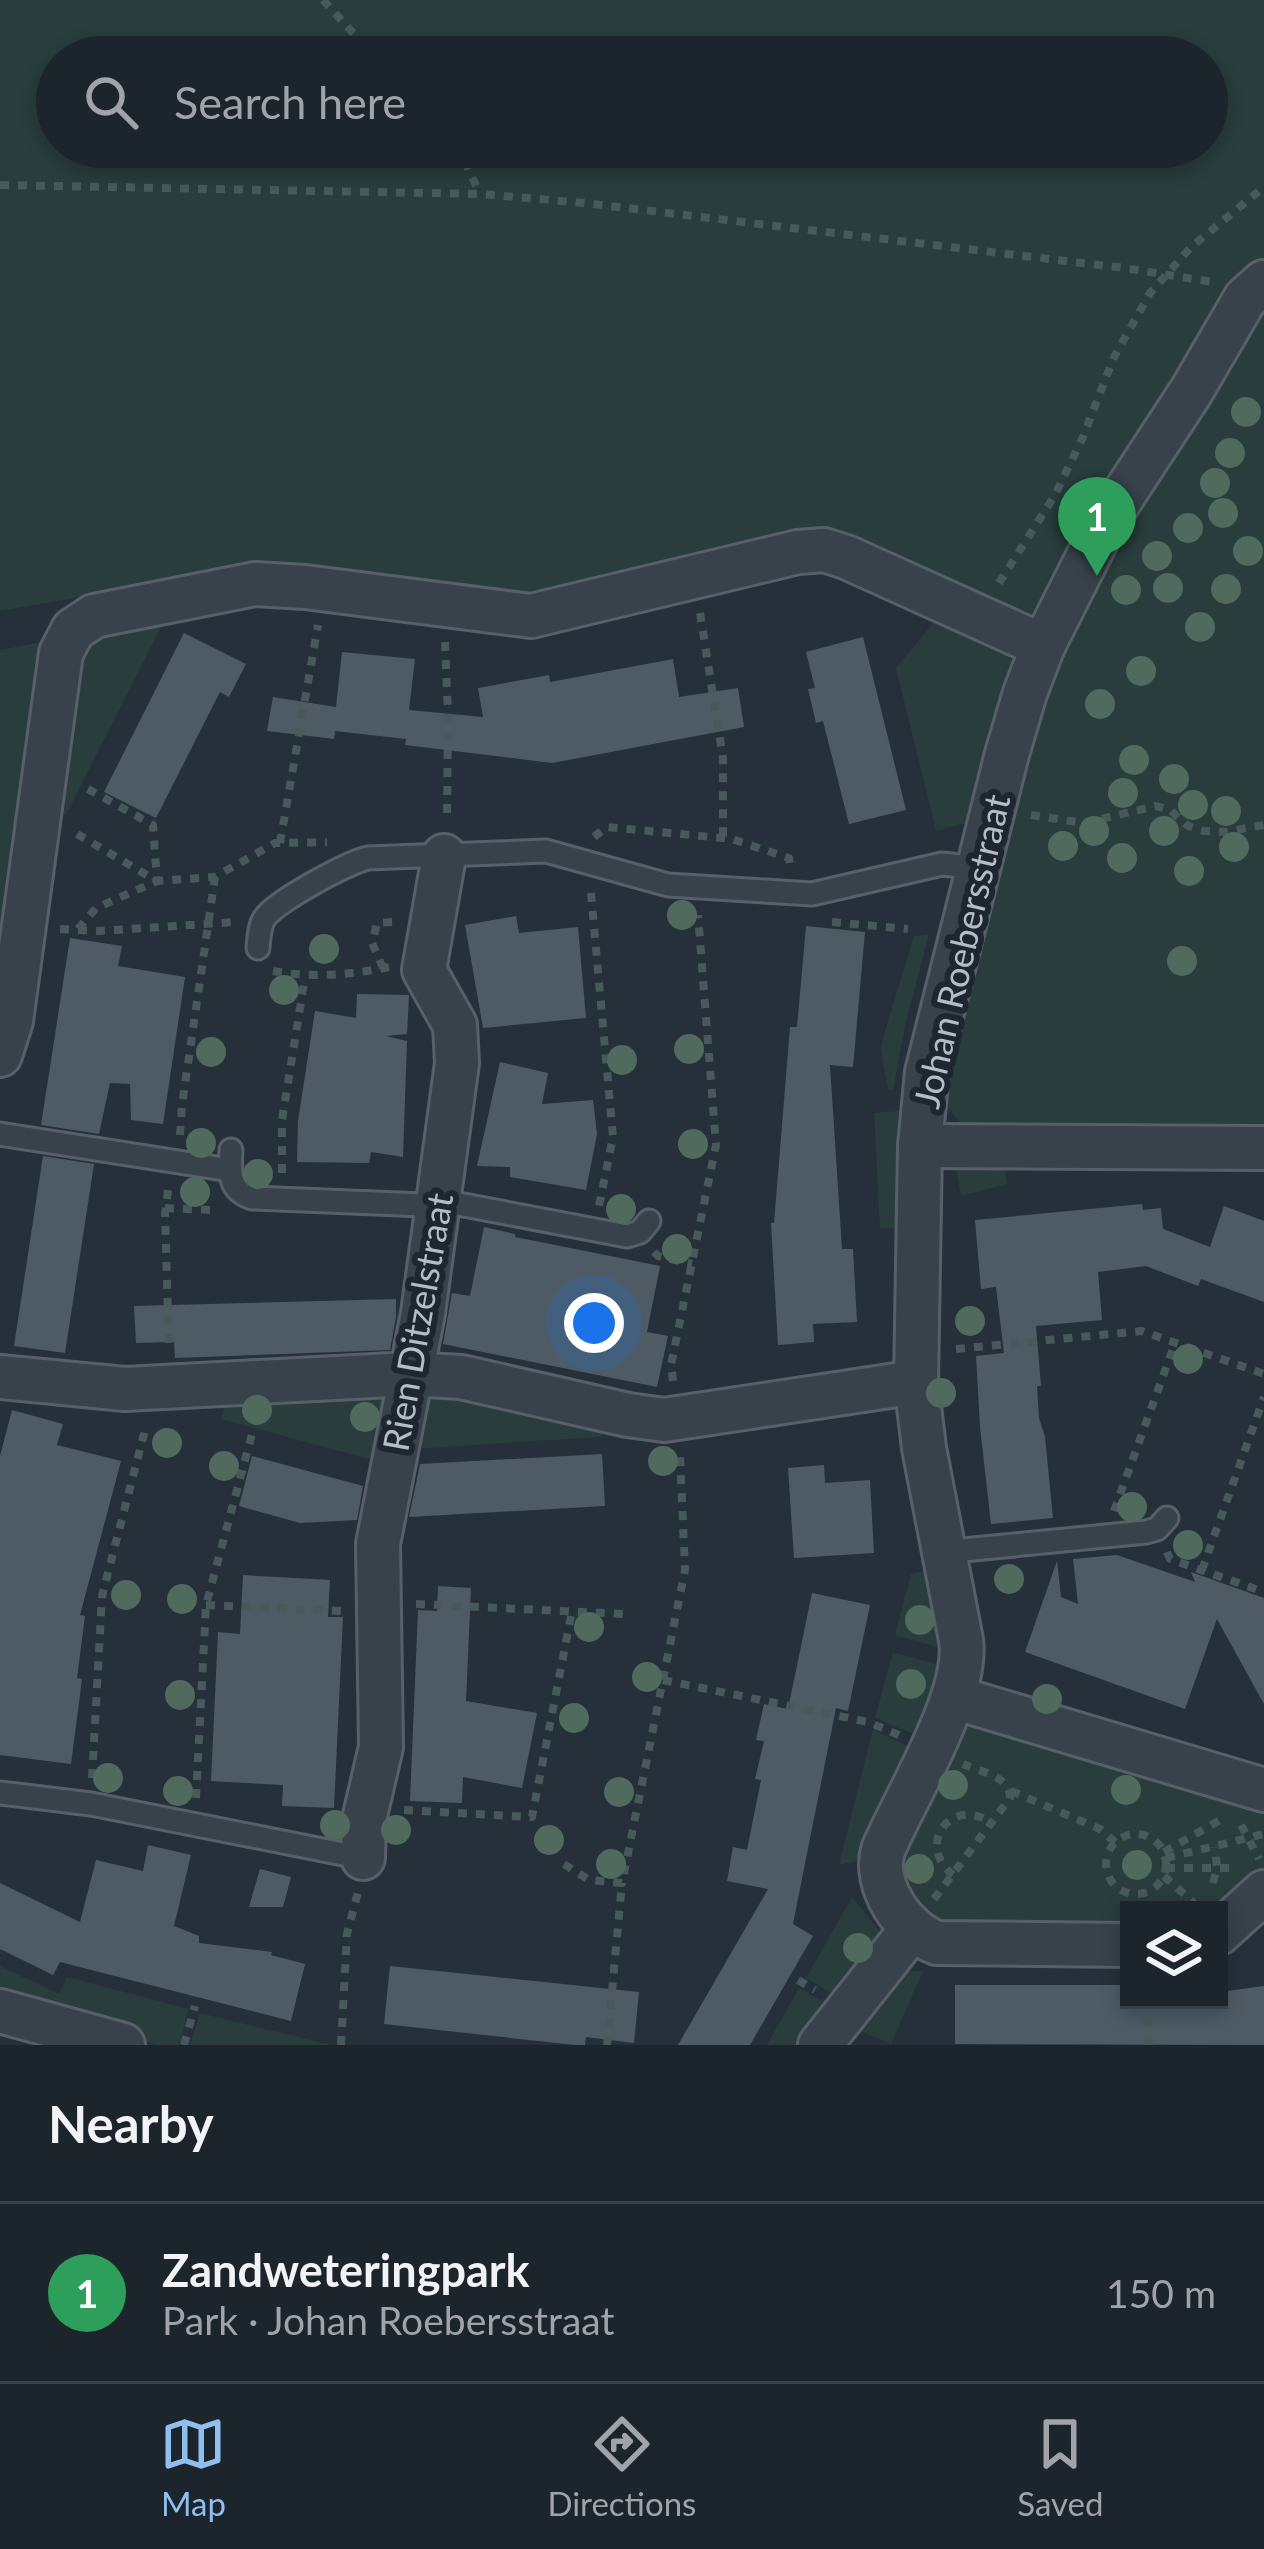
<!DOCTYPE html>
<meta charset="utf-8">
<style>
body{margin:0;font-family:Lato,sans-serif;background:#293038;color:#f1f3f6}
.controls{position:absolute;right:36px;bottom:36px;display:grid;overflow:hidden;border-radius:0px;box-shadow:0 6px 18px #0003}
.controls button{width:108px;height:108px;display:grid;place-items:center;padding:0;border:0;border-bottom:3px solid #3a4148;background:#1c242c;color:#f1f3f6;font:60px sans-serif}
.you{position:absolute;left:594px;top:1323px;width:42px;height:42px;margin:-30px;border:9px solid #fff;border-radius:50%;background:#1a73e8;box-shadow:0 0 0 18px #1a73e833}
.badge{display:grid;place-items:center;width:78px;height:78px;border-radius:50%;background:#90beef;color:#fff;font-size:39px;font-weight:700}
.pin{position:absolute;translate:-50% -99px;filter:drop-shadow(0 3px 6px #0008)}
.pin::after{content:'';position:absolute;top:63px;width:42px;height:36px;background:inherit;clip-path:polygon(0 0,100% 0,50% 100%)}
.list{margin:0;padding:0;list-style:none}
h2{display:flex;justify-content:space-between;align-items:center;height:156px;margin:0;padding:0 48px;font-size:51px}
h2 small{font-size:39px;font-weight:400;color:#a0a4a9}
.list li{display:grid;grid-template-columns:78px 1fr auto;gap:36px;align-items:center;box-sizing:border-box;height:180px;padding:0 48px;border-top:3px solid #3a4148}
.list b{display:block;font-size:45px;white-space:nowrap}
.list p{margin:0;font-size:39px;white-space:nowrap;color:#a0a4a9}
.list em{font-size:39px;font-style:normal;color:#a0a4a9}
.icon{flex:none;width:66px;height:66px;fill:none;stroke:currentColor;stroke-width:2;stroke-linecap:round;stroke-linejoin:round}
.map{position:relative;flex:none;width:1264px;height:2045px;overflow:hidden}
.search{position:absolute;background:#1c242c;box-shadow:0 6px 18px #0003;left:36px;right:36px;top:36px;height:132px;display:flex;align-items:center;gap:30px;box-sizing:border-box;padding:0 42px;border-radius:66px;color:#a0a4a9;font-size:45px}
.sheet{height:336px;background:#1c242c}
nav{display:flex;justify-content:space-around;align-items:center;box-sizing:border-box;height:168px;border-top:3px solid #3a4148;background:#1c242c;font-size:33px;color:#a0a4a9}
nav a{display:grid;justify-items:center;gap:6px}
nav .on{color:#90beef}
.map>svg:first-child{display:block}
.green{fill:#283d3c;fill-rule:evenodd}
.building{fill:#4e5b65}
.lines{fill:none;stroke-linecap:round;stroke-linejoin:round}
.lane-casing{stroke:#576069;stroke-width:27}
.street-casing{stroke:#576069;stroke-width:48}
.path{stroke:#47595a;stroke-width:8;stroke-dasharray:9 9;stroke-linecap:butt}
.lane{stroke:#38424b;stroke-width:21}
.street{stroke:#38424b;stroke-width:42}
.tree{fill:#506a5d}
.labels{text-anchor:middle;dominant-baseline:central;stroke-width:12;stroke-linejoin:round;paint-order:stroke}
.street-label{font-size:36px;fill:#b4bdc6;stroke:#1e2730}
</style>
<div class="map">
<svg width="1264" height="2045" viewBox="0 0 1264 2045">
<rect width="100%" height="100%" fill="#25303a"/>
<g class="green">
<path d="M0 0H1264V1137L969 1134 945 1104 941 1085 989 885 1065 641 946 583 819 529 532 602 246 568 0 611ZM57 57H1207V147H57Z"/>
<polygon points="940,615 1004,643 1014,666 973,821 936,831 896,668"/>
<polygon points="166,617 66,815 56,814 77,665 88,639"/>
<polygon points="43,642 0,962 0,650"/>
<polygon points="929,934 905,1026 893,1090 888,1090 881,1050 884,1034 914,936"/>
<polygon points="905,1110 903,1229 880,1228 874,1113"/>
<polygon points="1004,1160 1007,1184 961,1196 955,1164"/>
<polygon points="382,1386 390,1441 384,1463 221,1419 225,1404"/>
<polygon points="448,1386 601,1417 601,1437 411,1449 421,1404"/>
<polygon points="932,1568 950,1651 895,1635 911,1574"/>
<polygon points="893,1652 948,1667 918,1736 875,1718"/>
<polygon points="970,1723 1264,1809 1264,1872 1219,1910 1129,1910 1129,1927 934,1926 896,1873 956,1732"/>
<polygon points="873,1730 912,1748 861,1860 839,1865"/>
<polygon points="852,1897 889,1943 844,2001 806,1978"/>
<polygon points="0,1966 59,1994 67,1977 189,2009 179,2045 157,2045 0,2002"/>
<polygon points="923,1971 891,2044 847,2025 887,1972"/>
<polygon points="799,1988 838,2010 811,2045 767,2045"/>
<polygon points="200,2013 331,2045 190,2045"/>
</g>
<g class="building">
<polygon points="184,633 246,664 229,697 220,692 156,818 104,792"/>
<polygon points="863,637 906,810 849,824 823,721 816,723 808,689 815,688 806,652"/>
<polygon points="342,652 415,659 409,710 483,717 478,688 549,675 550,682 673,659 679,697 738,688 744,727 552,763 405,745 406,739 335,731 334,739 267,731 273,697 336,707"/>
<polygon points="516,916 519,933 578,927 586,1018 483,1028 465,925"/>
<polygon points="806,926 865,932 853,1067 830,1065 842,1249 853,1249 857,1322 813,1324 814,1342 778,1345 771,1223 774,1223 790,1027 797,1027"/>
<polygon points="70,938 122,946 118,966 185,977 163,1124 131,1120 130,1084 110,1083 99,1134 41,1125"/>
<polygon points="357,994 409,995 407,1034 386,1036 407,1041 403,1157 371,1152 369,1163 297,1162 298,1121 315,1011 356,1018"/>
<polygon points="500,1062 548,1073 542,1104 593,1100 597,1134 586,1190 510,1177 510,1167 477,1166"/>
<polygon points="43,1156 94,1164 65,1353 14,1346"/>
<polygon points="1142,1204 1143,1210 1161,1208 1163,1229 1210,1247 1224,1206 1264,1221 1264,1302 1201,1279 1198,1286 1146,1266 1098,1272 1102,1320 1036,1326 1041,1386 1037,1386 1039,1418 1045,1437 1053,1518 991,1524 980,1427 976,1356 1004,1353 996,1287 981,1289 975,1220"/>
<polygon points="484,1227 515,1234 515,1237 660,1266 647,1332 668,1336 657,1387 443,1344 452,1293 470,1296"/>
<polygon points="396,1299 396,1317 390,1350 175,1358 174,1342 136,1343 134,1306"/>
<polygon points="12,1410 63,1424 57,1445 121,1461 80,1615 85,1616 77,1678 82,1679 71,1764 0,1755 0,1456"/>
<polygon points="602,1454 605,1506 409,1517 420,1464"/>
<polygon points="252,1456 363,1486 357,1520 300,1523 239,1506"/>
<polygon points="824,1465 825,1483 870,1480 874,1553 794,1558 788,1468"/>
<polygon points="1117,1555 1195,1582 1191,1572 1264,1598 1264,1704 1217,1619 1185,1709 1025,1652 1057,1561 1061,1597 1078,1604 1073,1559"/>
<polygon points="243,1575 330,1580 328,1617 343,1617 334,1808 282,1806 283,1785 211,1781 218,1632 240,1634"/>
<polygon points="438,1586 471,1588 466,1701 537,1713 522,1788 463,1777 462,1803 410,1801 418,1610 437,1611"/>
<polygon points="812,1593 870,1605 848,1711 836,1708 793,1924 813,1936 750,2045 678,2045 768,1889 727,1881 733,1847 747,1850 761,1780 755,1779 764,1741 756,1740 764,1704 788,1709"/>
<polygon points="148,1845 191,1855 174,1926 199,1936 199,1943 272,1952 271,1955 305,1964 291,2021 60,1962 53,1975 0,1949 0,1883 80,1922 96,1860 143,1871"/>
<polygon points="260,1869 291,1877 283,1907 249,1907"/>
<polygon points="390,1966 639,1992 634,2043 586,2037 585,2045 575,2045 384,2024"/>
<polygon points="955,1985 1126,1985 1126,2000 1219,2000 1219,1992 1264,1986 1264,2045 955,2044"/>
</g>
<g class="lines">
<g class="lane-casing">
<g id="lane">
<path d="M258 948C259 939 259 927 264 919 274 902 349 862 368 858L546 851 668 885 812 894 942 864 978 868"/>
<polyline points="0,1134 230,1170"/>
<path d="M231 1150C230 1173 228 1190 252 1198L423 1205 453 1203 627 1236 640 1232 649 1221"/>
<polyline points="943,1552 1146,1532 1157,1529 1167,1518"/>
<polyline points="0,1793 91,1804 363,1858"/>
</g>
</g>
<g class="street-casing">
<g id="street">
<polyline points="0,1055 11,1021 61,653 73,630 94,616 255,584 305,587 531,616 798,552 824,550 846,557 1043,646"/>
<polyline points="920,1146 1264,1148"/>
<polyline points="0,1377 125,1389 411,1374 461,1377 628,1415 664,1420 916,1382"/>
<polyline points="953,1697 1264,1790"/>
<polyline points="363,1858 364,1820 381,1747 378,1544 423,1313 457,1063 455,1025 424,970 444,856"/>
<polyline points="1219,1933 1264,1892"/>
<path d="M1129 1945 937 1943C903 1931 873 1885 883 1850 906 1796 969 1696 961 1640L924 1448 916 1382 920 1146 927 1072 1007 754 1025 693 1043 646 1105 523 1192 390 1245 299 1264 282"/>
<polyline points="0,2011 123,2045"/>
<polyline points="820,2045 912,1929"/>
</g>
</g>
<g class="path">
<polyline points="323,0 375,57"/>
<polyline points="454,147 464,160 480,194"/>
<polyline points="0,185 480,194 585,203 1124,268 1213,282"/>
<polyline points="999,583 1055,495 1083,437 1114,357 1150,293 1190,248 1264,187"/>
<polyline points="700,613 723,758 723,838"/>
<polyline points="445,642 448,715 447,819"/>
<polyline points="1031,815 1084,823 1156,806 1170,810 1188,826 1203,831 1225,832 1264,825"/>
<polyline points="77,834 157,881 215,877 275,843 327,842"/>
<polyline points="594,837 607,827 732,839 789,858 791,869"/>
<polyline points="280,843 318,625"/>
<polyline points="591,893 613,1137 599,1206"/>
<polyline points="832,922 908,929"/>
<polyline points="60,929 99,931 236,922"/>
<polyline points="78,929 96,908 157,881 153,825 86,788"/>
<polyline points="383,968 372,943 377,923 393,922"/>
<path d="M273 971C313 978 350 975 389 967"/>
<polyline points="180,1135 182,1105 215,877"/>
<polyline points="282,1173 282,1120 305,977"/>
<polyline points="168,1190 165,1214 169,1349"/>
<polyline points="165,1208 210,1210 216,1205"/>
<polyline points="654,1252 658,1256 692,1264"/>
<polyline points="956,1349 1142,1331 1264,1374"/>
<polyline points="673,1381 671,1365 716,1145 698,915"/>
<polyline points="1114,1511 1175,1343"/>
<polyline points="1167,1552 1170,1559 1264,1592"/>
<polyline points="1202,1570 1264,1397"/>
<polyline points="416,1604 625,1614"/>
<polyline points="206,1605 342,1611"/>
<polyline points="663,1680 868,1722 901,1736"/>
<polyline points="92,1778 102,1596 145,1430"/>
<polyline points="1011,1791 1100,1829 1116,1843"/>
<polyline points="196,1798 206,1605 252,1434"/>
<polyline points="404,1810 532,1817 572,1611"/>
<polyline points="1241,1825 1259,1859"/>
<circle cx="1136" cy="1864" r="30"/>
<polyline points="1164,1852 1222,1819"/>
<polyline points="1166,1858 1264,1834"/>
<polyline points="564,1864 589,1880 622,1883 685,1570 680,1455"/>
<polyline points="1166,1868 1230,1868"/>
<path d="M953 1875C915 1845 951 1795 992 1823"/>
<polyline points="1164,1876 1194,1903"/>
<polyline points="1213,1883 1217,1868 1215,1847"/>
<path d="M934 1899 1010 1798C1010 1776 981 1772 963 1764"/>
<polyline points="1176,1910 1188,1898"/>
<polyline points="798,1980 815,1990"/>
<polyline points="1146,2000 1149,2045"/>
<polyline points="184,2045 195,2006"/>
<polyline points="341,2045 347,1934 358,1892"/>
<polyline points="607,2045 622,1883"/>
</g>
<use href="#lane" class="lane"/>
<use href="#street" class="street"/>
</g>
<g class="tree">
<circle cx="1246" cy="412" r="15"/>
<circle cx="1230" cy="453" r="15"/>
<circle cx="1215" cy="483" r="15"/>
<circle cx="1223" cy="513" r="15"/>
<circle cx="1188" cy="528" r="15"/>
<circle cx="1248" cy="551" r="15"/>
<circle cx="1157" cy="556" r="15"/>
<circle cx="1168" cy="588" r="15"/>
<circle cx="1226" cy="589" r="15"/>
<circle cx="1126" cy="590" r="15"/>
<circle cx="1200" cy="627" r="15"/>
<circle cx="1141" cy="671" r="15"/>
<circle cx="1100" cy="704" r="15"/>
<circle cx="1134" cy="760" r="15"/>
<circle cx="1174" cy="779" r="15"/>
<circle cx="1123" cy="793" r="15"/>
<circle cx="1193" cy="805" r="15"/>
<circle cx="1226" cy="811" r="15"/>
<circle cx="1094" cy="831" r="15"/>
<circle cx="1164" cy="831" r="15"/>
<circle cx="1063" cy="846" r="15"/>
<circle cx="1234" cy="847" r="15"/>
<circle cx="1122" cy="858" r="15"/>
<circle cx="1189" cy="871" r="15"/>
<circle cx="682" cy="915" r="15"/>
<circle cx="324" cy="949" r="15"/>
<circle cx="1182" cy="961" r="15"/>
<circle cx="284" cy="990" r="15"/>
<circle cx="689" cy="1049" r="15"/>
<circle cx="211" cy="1052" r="15"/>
<circle cx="622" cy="1060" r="15"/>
<circle cx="201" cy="1143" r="15"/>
<circle cx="693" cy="1144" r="15"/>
<circle cx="258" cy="1174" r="15"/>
<circle cx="195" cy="1192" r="15"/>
<circle cx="621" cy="1209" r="15"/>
<circle cx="677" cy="1249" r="15"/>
<circle cx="970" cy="1321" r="15"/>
<circle cx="1188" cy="1359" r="15"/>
<circle cx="941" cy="1393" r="15"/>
<circle cx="257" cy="1410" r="15"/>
<circle cx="365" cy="1417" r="15"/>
<circle cx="167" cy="1443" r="15"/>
<circle cx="663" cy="1461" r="15"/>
<circle cx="224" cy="1466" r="15"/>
<circle cx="1132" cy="1507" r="15"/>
<circle cx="1188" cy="1545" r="15"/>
<circle cx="1009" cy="1579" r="15"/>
<circle cx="126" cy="1595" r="15"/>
<circle cx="182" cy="1599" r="15"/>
<circle cx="920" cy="1620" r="15"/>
<circle cx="589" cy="1627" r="15"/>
<circle cx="647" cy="1677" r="15"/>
<circle cx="911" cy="1684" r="15"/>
<circle cx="180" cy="1695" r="15"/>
<circle cx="1047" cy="1699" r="15"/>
<circle cx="574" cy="1718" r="15"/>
<circle cx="108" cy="1778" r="15"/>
<circle cx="953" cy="1785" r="15"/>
<circle cx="1126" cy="1790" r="15"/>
<circle cx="178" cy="1791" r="15"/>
<circle cx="619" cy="1792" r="15"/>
<circle cx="335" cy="1825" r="15"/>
<circle cx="396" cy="1830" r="15"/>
<circle cx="549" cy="1840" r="15"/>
<circle cx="611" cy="1864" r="15"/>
<circle cx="1137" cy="1865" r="15"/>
<circle cx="919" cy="1869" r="15"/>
<circle cx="858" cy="1948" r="15"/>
</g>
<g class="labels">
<g class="street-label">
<text transform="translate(961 951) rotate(-77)">Johan Roebersstraat</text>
<text transform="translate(417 1322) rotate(-80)">Rien Ditzelstraat</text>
</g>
</g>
</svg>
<div class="controls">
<button><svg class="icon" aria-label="layers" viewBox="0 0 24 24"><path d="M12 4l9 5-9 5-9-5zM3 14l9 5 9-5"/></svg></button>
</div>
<div class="you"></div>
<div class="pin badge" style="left:1097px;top:576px;background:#2e9e5b">1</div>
<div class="search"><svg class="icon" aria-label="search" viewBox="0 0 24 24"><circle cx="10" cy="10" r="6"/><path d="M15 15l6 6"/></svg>Search here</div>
</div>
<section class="sheet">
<h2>Nearby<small></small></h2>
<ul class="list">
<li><span class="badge" style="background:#2e9e5b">1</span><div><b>Zandweteringpark</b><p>Park · Johan Roebersstraat</p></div><em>150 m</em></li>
</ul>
</section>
<nav>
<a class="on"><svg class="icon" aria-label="map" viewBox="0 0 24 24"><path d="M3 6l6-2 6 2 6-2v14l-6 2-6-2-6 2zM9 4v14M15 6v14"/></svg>Map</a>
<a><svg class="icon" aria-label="directions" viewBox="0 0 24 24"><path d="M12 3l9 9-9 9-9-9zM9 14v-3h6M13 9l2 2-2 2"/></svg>Directions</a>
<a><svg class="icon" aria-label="saved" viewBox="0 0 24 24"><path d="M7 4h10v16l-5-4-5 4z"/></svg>Saved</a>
</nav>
